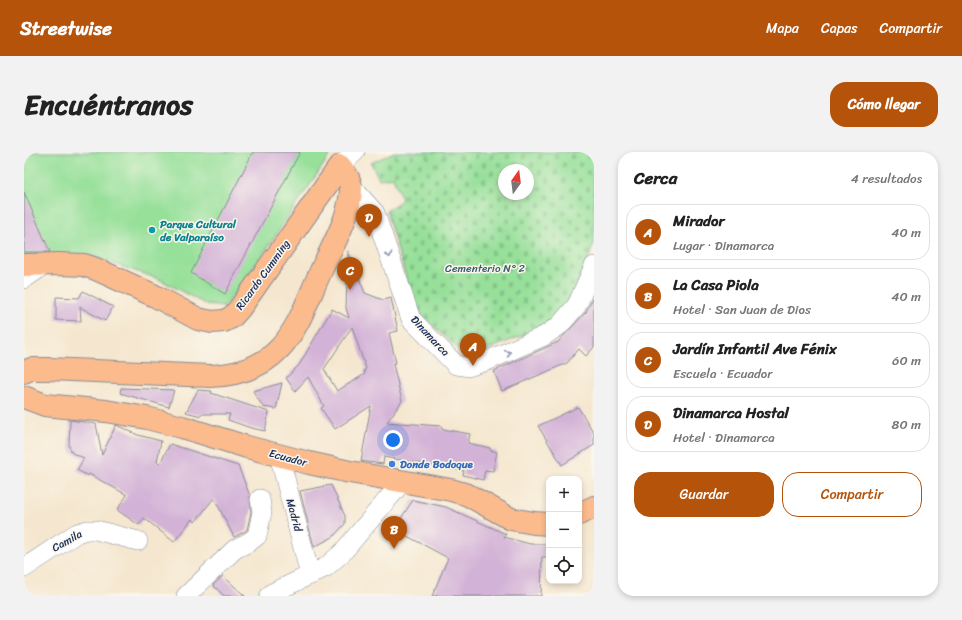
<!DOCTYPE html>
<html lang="es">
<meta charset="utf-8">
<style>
body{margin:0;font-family:Sriracha,sans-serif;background:#f2f2f2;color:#222}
.controls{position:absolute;right:12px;bottom:12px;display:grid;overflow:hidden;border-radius:8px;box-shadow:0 2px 6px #0003}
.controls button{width:36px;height:36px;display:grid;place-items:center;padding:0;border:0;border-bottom:1px solid #e0e0e0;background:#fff;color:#222;font:20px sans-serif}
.compass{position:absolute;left:474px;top:12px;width:36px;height:36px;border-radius:50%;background:#fff;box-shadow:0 2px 6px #0003;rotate:14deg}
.you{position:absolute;left:369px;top:288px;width:14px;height:14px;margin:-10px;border:3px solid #fff;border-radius:50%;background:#1a73e8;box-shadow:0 0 0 6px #1a73e833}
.badge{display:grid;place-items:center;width:26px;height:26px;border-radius:50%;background:#b45309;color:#fff;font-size:13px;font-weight:700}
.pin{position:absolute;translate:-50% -33px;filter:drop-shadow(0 1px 2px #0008)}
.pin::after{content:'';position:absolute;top:21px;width:14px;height:12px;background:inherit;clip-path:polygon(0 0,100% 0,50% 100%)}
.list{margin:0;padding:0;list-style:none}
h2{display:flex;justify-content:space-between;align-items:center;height:52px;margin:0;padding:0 16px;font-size:17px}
h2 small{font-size:13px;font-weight:400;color:#767676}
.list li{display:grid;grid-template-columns:26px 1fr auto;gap:12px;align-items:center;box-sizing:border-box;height:56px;margin:0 8px 8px;padding:0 8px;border:1px solid #e0e0e0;border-radius:16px}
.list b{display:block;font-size:15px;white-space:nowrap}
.list p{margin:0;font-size:13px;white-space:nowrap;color:#767676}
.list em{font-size:13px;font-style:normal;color:#767676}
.actions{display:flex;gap:8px;padding:12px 16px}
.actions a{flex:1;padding:9px 0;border:1px solid #b45309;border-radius:16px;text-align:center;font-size:14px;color:#b45309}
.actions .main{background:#b45309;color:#fff}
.icon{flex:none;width:22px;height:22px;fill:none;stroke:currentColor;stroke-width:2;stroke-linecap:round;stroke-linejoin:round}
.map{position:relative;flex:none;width:570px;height:444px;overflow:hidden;border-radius:16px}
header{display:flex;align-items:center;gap:24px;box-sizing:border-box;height:56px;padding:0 20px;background:#b45309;color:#fff}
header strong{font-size:19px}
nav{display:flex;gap:22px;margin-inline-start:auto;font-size:14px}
.intro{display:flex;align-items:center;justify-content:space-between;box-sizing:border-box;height:96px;padding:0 24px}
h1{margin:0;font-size:28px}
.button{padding:10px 18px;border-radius:16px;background:#b45309;color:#fff;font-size:14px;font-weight:700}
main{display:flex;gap:24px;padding:0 24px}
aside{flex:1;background:#fff;border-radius:16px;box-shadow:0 2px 6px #0003}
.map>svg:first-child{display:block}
.cemetery{fill:url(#cemetery-stones);stroke:#59887c;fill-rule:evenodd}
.green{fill:#97e09a;stroke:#59887c}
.building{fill:#d3b2d7;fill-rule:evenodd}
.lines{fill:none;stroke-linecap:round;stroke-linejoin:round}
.minor-casing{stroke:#888b96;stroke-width:20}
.major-casing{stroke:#888b96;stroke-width:24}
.minor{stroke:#fff;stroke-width:19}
.major{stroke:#fbbb8d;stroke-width:22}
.oneway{stroke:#8d97ae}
.culture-dot{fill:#0f9aa8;stroke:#fbf7ec;stroke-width:1.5}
.shop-dot{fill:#3f7fe0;stroke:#fbf7ec;stroke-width:1.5}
.labels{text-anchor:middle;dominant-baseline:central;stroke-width:3;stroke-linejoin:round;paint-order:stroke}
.culture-label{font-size:11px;font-weight:bold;fill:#0d838f;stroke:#fbf7ec;text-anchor:start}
.park-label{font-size:11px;fill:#3a5b6d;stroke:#fbf7ec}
.street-label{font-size:11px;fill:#1b2f5e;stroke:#fbf7ec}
.shop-label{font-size:11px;font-weight:bold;fill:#366cbe;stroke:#fbf7ec;text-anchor:start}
</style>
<header>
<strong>Streetwise</strong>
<nav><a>Mapa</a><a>Capas</a><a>Compartir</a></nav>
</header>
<div class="intro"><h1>Encuéntranos</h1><a class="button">Cómo llegar</a></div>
<main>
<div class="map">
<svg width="570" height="444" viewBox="0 0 570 444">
<defs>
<pattern id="cemetery-stones" width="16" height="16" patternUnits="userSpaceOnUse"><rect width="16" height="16" fill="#97e09a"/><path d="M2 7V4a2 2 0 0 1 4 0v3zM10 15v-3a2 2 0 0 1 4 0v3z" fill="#82c087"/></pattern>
</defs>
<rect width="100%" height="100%" fill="#fbf7ec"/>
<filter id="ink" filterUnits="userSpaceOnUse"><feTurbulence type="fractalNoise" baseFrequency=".025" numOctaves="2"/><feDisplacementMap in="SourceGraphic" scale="8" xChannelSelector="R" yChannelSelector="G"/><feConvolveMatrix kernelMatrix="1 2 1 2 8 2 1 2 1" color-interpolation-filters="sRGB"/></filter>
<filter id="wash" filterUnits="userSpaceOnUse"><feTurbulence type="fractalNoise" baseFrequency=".012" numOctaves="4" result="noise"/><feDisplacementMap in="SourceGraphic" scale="16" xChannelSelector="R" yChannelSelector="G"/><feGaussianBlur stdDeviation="0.9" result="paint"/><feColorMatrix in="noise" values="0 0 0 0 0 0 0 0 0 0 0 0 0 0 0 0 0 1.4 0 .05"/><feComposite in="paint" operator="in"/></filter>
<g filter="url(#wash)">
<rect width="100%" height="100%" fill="#f5e7cf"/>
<path class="cemetery" d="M370 0H570V91L548 150 535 165 517 176 448 204 440 203 392 158 362 59 378 48 369 25 355 27 347 11ZM480 18H504V42H480Z"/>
<polygon class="green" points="0,0 308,0 224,124 200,155 183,153 135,127 69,105 0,105"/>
<g id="blocks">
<g class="building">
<polygon points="229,0 276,0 201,142 167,121"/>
<polygon points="0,40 26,100 0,100"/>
<path d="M324 99 341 141 359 148 367 146 374 179 365 181 372 211 369 212 378 249 363 270 417 274 418 277 446 282 444 291 466 296V298L473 300 469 319 461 318 459 328 439 323 440 319 360 305 359 312 337 309 347 254 311 277 297 256 300 254 284 225 271 239 262 226 275 213 308 157 325 166 322 156ZM328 175 342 217 340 218 341 222 313 239 300 217Z"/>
<polygon points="59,139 89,155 81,169 56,155 57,169 32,168 32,145 55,146"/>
<polygon points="570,144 570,195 562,204 555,197 543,211 478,239 470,219 534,190 562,160"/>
<polygon points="258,231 252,257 239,255 229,239"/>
<polygon points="97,236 150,238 145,255 96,241"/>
<polygon points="174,238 188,239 187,241 245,260 241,279 227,276 204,268 206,262 177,262 177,264 162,260"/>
<polygon points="554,255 570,281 570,293 538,313 514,274"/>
<polygon points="46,268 72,272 78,303 92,273 114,283 137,289 133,310 136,311 146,292 214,314 226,344 227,360 223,378 210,385 190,346 171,370 168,367 150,390 120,366 115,373 93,358 103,343 65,322 64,324 53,318 60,306 48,301 45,294"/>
<polygon points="307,333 321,364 321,372 309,385 290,395 276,339"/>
<polygon points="389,348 422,355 482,382 480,385 506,392 525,392 525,405 518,405 517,444 408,444 424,406 370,377"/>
<polygon points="199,424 221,444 200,444 189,433"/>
</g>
</g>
</g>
<g filter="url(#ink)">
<use href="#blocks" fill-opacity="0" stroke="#888b96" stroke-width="1"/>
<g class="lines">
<g class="minor-casing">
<g id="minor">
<polyline points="316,14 331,0"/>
<polyline points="327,34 351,61 387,167 432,213 444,215 463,209 520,184 536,173 553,153 570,114"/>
<polyline points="0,127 22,112"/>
<polyline points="255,303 286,423"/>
<polyline points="0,416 53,381 63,378 72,378 114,389"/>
<polyline points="162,444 211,397 225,390 233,384 238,360 236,347"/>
<polyline points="245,444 248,441 286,423 302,415 318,401 379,329"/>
</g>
</g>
<g class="major-casing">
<g id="major">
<path d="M0 113 35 112 60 113 72 117 131 144 174 167 188 170 200 169 208 165 216 156 316 14C321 20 327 28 327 36 327 64 307 96 296 121 284 147 275 176 255 197 237 216 213 223 186 224L25 217H7L0 220"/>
<polyline points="0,245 21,253 82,259 123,266 158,275 223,295 285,311 326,320 427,338 444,343 487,367 510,371 525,372"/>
<polyline points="555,362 570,355"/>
</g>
</g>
<use href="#minor" class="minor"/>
<use href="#major" class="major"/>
</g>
<defs><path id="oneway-chevron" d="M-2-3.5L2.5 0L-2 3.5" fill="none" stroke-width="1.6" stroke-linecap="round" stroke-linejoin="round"/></defs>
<g class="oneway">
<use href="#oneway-chevron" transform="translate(365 103) rotate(71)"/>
<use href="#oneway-chevron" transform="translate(484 201) rotate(-24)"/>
</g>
</g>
<circle class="culture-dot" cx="128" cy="78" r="4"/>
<circle class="shop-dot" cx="368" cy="312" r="4"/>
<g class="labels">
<g class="culture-label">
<text x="136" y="72">Parque Cultural<tspan x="136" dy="13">de Valparaíso</tspan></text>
</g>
<g class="park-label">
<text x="461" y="116">Cementerio N° 2</text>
</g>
<g class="street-label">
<text transform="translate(239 123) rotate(-54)">Ricardo Cumming</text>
<text transform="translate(406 184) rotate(47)">Dinamarca</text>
<text transform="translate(264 306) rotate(15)">Ecuador</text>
<text transform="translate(270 363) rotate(75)">Madrid</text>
<text transform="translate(43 389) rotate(-29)">Camila</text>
</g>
<g class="shop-label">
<text x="376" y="312">Donde Bodoque</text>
</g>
</g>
</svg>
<div class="controls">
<button>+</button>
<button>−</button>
<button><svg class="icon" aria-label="locate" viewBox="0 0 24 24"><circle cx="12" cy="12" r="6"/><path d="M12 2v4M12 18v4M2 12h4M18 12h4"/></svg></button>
</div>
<svg class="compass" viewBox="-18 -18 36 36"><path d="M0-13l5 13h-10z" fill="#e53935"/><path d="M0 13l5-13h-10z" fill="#767676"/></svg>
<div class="you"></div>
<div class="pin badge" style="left:449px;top:214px">A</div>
<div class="pin badge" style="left:370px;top:397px">B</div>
<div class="pin badge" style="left:326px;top:138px">C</div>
<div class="pin badge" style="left:345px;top:85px">D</div>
</div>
<aside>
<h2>Cerca<small>4 resultados</small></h2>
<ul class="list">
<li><span class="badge">A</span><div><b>Mirador</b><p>Lugar · Dinamarca</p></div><em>40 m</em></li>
<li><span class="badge">B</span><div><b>La Casa Piola</b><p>Hotel · San Juan de Dios</p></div><em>40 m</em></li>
<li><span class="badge">C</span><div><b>Jardín Infantil Ave Fénix</b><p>Escuela · Ecuador</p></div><em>60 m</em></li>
<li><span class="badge">D</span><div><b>Dinamarca Hostal</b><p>Hotel · Dinamarca</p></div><em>80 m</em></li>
</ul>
<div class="actions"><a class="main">Guardar</a><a>Compartir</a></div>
</aside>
</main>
